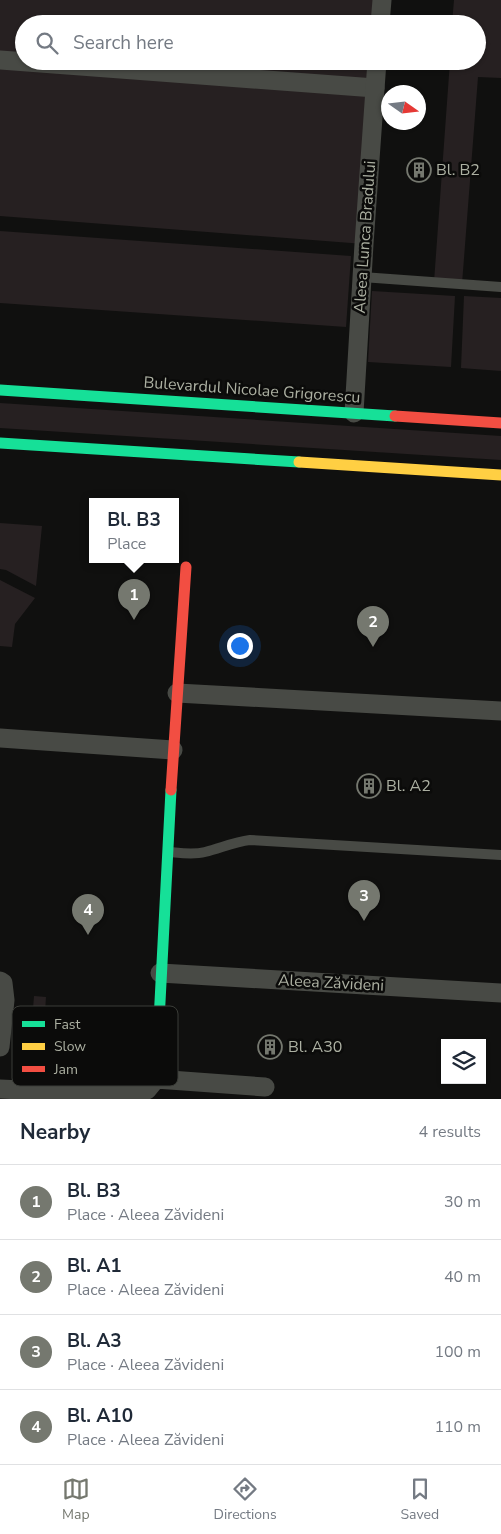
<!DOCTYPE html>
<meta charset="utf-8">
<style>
body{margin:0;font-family:"Nunito Sans",sans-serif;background:#f6f6f7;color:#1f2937}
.controls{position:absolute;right:15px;bottom:15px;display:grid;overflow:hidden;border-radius:0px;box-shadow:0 1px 4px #0004}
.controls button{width:45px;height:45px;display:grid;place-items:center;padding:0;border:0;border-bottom:1px solid #e0e1e3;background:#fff;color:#1f2937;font:25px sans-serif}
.compass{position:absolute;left:381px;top:85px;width:45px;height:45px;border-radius:50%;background:#fff;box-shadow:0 1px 4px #0004;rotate:104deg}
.you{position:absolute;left:239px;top:645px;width:18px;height:18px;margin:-12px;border:4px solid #fff;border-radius:50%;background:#1a73e8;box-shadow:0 0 0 8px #1a73e833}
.badge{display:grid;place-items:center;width:32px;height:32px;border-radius:50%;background:#75786f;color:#fff;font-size:16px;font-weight:700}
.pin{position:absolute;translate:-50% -41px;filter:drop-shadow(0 1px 2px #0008)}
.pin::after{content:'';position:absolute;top:26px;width:18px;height:15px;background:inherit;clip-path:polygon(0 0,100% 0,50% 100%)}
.popup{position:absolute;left:89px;top:498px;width:90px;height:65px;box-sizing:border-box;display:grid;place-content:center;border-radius:0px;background:#fff;filter:drop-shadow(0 1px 4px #0005);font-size:16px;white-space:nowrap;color:#747a83}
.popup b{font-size:19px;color:#1f2937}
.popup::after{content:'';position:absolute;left:50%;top:100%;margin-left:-10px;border:10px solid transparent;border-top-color:#fff}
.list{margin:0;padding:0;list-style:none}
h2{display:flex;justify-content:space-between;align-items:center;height:65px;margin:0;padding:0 20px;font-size:21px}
h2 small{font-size:16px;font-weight:400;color:#747a83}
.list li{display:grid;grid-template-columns:32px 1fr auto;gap:15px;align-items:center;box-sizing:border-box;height:75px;padding:0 20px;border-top:1px solid #e0e1e3}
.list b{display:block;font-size:19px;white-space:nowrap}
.list p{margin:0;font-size:16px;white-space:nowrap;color:#747a83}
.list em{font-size:16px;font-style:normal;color:#747a83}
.icon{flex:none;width:28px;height:28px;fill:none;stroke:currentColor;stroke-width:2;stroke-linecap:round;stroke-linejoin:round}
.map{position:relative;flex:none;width:501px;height:1099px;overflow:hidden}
.search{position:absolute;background:#fff;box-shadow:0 1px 4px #0004;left:15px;right:15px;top:15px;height:55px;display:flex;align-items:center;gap:12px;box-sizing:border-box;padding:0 18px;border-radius:28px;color:#747a83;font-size:19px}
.sheet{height:365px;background:#fff}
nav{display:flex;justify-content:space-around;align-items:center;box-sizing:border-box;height:70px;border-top:1px solid #e0e1e3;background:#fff;font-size:14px;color:#747a83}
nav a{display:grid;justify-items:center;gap:2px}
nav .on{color:#75786f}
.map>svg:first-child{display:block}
.green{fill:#262021}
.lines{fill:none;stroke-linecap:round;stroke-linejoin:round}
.lane{stroke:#484a45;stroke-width:10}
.street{stroke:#484a45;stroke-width:19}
.fast{stroke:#16e098;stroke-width:11}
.slow{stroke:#ffcf43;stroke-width:11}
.jam{stroke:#f24e42;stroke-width:11}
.labels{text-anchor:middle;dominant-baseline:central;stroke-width:5;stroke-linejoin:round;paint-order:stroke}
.poi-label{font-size:16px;fill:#acb0a2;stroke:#0b0b0a;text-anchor:start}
.street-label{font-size:16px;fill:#acb0a2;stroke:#0b0b0a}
.key{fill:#0b0b0a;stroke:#3b3d38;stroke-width:1}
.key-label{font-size:14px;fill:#acb0a2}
</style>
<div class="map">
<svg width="501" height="1099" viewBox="0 0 501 1099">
<rect width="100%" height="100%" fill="#10100f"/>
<g class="green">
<polygon points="0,0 382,0 380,24 24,24 24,61 377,61 364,244 0,216"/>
<polygon points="454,0 501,0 501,78 478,77 462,284 434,282 450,61 477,61 477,24 452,24"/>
<polygon points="0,231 351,256 346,327 0,303"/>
<polygon points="372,291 455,296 451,367 368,362"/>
<polygon points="464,296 501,298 501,371 461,368"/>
<polygon points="0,403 501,436 501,460 0,428"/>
<polygon points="0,523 42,526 36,586 6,570 0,569"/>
<polygon points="0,580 35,598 15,624 12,647 0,646"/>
<polygon points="34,996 46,997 44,1027 53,1028 52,1043 113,1047 113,1056 137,1058 136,1079 28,1072"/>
</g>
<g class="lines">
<g class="lane">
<polyline points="362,277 501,287"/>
<path d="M170 852C181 853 193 855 205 852 221 848 234 842 250 840L501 855"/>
</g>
<g class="street">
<polyline points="380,24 382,0"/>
<polyline points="0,60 375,88"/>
<polyline points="354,413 364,244 377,61"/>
<polyline points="177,693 501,711"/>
<polyline points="0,738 173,750"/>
<polyline points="160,973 501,993"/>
<polyline points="0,981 3,983 5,1000 0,1047"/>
<polyline points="0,1089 128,1095 147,1090 156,1079 265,1087"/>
</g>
<g class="fast">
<polyline points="0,390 395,416"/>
<polyline points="0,443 299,462"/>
<polyline points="156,1079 171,790"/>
</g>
<polyline class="slow" points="299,462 501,475"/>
<g class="jam">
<polyline points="395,416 501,423"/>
<polyline points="171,790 186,567"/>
</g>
</g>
<defs>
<g id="building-ring" transform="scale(1.25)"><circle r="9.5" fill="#0b0b0a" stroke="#75786f" stroke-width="1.5"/><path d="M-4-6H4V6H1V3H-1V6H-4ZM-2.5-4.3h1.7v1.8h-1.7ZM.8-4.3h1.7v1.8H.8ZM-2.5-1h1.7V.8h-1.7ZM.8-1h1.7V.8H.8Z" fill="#75786f"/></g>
</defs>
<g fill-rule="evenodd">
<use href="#building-ring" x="419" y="170"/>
<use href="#building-ring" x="369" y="786"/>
<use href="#building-ring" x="270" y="1047"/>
</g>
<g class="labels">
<g class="poi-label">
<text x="436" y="170">Bl. B2</text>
<text x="386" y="786">Bl. A2</text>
<text x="288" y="1047">Bl. A30</text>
</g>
<g class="street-label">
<text transform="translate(365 237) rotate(-86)">Aleea Lunca Bradului</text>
<text transform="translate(252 390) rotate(4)">Bulevardul Nicolae Grigorescu</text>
<text transform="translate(331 983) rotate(3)">Aleea Zăvideni</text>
</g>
</g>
<rect x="12" y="1006" width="166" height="80" rx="8" class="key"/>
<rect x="22" y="1021" width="23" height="6" fill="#16e098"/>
<rect x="22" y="1043" width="23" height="7" fill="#ffcf43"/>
<rect x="22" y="1066" width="23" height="6" fill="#f24e42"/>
<g class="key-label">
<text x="54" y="1029">Fast</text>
<text x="54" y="1051">Slow</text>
<text x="54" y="1074">Jam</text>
</g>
</svg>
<div class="controls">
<button><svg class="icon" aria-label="layers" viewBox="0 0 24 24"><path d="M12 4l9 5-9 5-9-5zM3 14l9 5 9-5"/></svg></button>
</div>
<svg class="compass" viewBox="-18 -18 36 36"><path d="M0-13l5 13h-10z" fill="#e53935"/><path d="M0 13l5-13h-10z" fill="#747a83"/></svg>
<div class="you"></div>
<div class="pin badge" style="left:134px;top:620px">1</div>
<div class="popup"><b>Bl. B3</b>Place</div>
<div class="pin badge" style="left:373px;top:647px">2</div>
<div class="pin badge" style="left:364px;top:921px">3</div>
<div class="pin badge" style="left:88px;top:935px">4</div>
<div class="search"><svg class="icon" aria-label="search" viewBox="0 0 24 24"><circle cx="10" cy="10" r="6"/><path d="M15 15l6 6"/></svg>Search here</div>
</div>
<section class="sheet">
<h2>Nearby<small>4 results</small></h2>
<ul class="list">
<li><span class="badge">1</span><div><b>Bl. B3</b><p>Place · Aleea Zăvideni</p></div><em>30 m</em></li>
<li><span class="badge">2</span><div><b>Bl. A1</b><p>Place · Aleea Zăvideni</p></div><em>40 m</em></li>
<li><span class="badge">3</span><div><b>Bl. A3</b><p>Place · Aleea Zăvideni</p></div><em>100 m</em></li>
<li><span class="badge">4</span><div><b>Bl. A10</b><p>Place · Aleea Zăvideni</p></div><em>110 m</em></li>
</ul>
</section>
<nav>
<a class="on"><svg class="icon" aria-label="map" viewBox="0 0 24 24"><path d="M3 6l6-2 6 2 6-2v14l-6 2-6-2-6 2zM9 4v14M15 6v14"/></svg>Map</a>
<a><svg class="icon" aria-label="directions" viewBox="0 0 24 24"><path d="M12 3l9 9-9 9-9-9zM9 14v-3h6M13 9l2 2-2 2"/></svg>Directions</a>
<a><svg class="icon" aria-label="saved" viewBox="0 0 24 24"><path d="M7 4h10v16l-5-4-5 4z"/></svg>Saved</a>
</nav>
